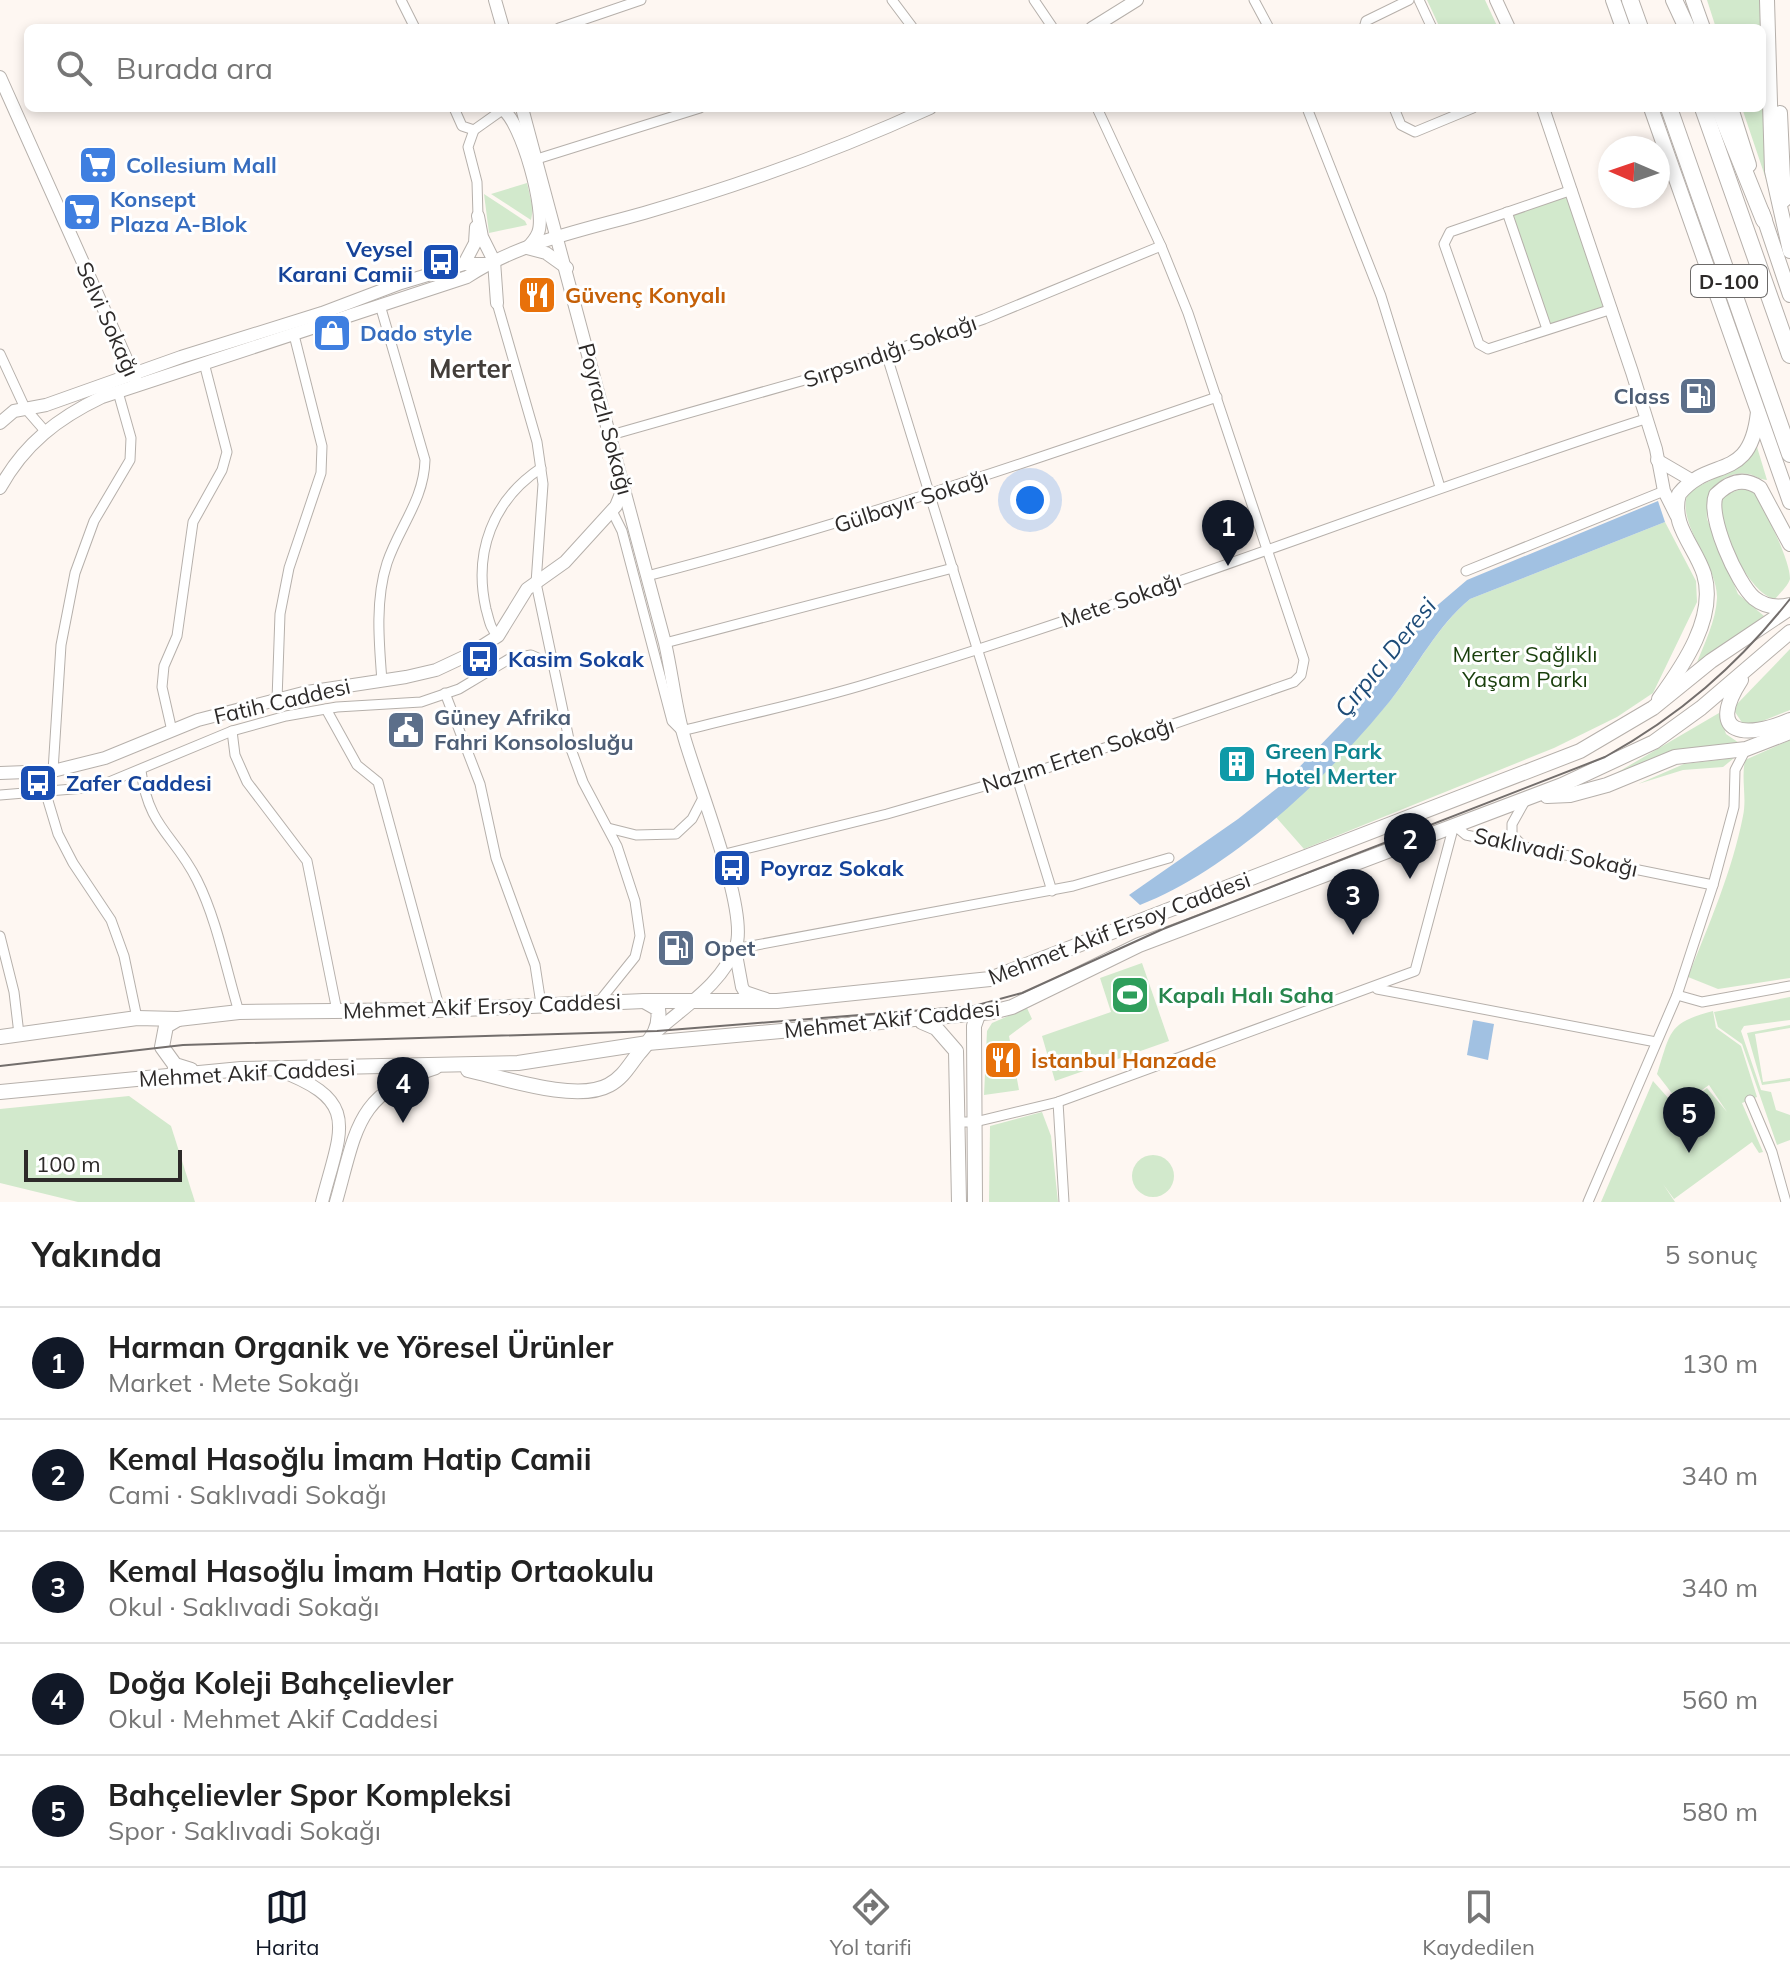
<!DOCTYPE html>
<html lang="tr">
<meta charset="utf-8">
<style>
body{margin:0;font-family:Mulish,sans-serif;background:#f6f6f6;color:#222}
.compass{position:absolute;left:1598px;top:136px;width:72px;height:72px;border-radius:50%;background:#fff;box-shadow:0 4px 12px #0003;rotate:272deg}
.scale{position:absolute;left:24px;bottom:20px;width:158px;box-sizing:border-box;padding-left:8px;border:4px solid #2d2a29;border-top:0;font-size:22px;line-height:28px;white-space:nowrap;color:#2d2a29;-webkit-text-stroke:6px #fff;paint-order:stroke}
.you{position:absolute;left:1030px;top:500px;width:28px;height:28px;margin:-20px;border:6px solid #fff;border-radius:50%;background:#1a73e8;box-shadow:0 0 0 12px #1a73e833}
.badge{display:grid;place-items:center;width:52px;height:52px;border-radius:50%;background:#111827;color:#fff;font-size:26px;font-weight:700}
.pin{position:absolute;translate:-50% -66px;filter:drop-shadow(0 2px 4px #0008)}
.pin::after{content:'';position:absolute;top:42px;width:28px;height:24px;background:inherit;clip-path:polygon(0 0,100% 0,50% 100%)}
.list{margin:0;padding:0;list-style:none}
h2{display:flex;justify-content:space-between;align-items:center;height:104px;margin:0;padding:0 32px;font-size:34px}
h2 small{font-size:26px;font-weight:400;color:#767676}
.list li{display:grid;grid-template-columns:52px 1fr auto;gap:24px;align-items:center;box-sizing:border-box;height:112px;padding:0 32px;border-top:2px solid #e0e0e0}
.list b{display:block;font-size:30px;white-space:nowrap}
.list p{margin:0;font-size:26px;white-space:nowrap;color:#767676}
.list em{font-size:26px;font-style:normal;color:#767676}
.icon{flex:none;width:44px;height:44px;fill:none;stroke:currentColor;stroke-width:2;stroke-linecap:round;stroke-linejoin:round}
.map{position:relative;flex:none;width:1790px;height:1202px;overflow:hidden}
.search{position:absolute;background:#fff;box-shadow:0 4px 12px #0003;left:24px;right:24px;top:24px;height:88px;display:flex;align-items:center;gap:20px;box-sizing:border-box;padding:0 28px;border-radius:12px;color:#767676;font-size:30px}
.sheet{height:664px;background:#fff}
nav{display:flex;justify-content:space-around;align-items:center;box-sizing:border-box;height:112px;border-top:2px solid #e0e0e0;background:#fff;font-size:22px;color:#767676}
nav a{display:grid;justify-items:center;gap:4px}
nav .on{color:#111827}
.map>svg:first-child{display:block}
.green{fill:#d2e9cc}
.water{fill:#a1c1e2}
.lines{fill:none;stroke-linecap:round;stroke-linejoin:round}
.street-casing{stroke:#b6b0ab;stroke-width:11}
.secondary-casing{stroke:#b6b0ab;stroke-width:14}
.primary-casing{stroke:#b6b0ab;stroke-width:16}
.highway-casing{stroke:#b6b0ab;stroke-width:18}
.street{stroke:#fff;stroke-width:9}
.secondary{stroke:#fff;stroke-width:12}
.primary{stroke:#fff;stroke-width:14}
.highway{stroke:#fff;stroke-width:16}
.tram{stroke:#736e6c;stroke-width:2}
.labels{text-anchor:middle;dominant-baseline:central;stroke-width:6;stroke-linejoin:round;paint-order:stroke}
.shield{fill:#fff;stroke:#6c6a69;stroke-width:2}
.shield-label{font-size:20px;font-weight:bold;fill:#2d2a29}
.shop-label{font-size:22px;font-weight:bold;fill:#366cbe;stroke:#fff;text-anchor:start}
.transit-label{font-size:22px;font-weight:bold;fill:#164399;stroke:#fff;text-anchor:start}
.food-label{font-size:22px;font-weight:bold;fill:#c56008;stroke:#fff;text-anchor:start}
.street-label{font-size:22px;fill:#2d2a29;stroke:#fff}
.service-label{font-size:22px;font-weight:bold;fill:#4e5e75;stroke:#fff;text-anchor:start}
.park-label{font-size:22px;fill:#193f0c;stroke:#fff}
.culture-label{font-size:22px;font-weight:bold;fill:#0d838f;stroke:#fff;text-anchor:start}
.leisure-label{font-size:22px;font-weight:bold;fill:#27864d;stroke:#fff;text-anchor:start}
.water-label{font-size:24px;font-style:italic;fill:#1e4c78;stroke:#fff}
.quarter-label{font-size:26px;font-weight:bold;fill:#423d39;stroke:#fff}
</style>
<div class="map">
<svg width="1790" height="1202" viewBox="0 0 1790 1202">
<rect width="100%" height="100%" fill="#fef7f2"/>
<g class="green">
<polygon points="1427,0 1485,0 1498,28 1440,28"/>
<polygon points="1707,0 1760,0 1761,28 1716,28"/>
<polygon points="1762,40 1769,188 1742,108 1762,108"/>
<polygon points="527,183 533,209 531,220 491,194"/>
<polygon points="484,194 525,221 527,225 489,233"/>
<polygon points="1568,196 1605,306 1550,324 1513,215"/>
<path d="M1757 447 1767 480C1761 480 1756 476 1749 474 1720 469 1705 495 1707 519L1738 594 1764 616 1696 665C1704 644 1716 621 1717 598 1718 564 1673 521 1689 491L1740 466Z"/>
<path d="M1745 488 1754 491C1764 509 1790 559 1790 579 1788 586 1779 594 1775 599 1752 595 1725 540 1720 518 1718 509 1721 501 1726 494Z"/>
<path d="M1665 522 1696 581 1697 602 1653 693 1617 717 1554 748 1304 849 1275 816C1315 780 1355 743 1389 702 1417 668 1436 627 1470 599Z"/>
<polygon points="1790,649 1790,710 1760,722 1743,724 1735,712 1737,704"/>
<polygon points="1719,713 1726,734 1742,745 1613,775"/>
<path d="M1790 740V978L1718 989 1688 977C1709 924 1732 872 1743 816 1747 798 1741 779 1745 760Z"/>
<polygon points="1734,758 1723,767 1683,770 1638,784 1684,764"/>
<polygon points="1142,963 1169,1041 1055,1081 1042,1036 1111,1012 1100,978"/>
<polygon points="1790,997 1790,1020 1744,1026 1741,1031 1761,1090 1771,1092 1776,1110 1790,1115 1790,1140 1777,1145 1742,1044 1718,1027 1714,1012"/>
<polygon points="1027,1008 1032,1019 1009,1036 1019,1090 984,1095 987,1031 992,1023"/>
<path d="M1713 1011 1716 1028 1741 1046 1757 1097 1742 1103 1763 1152 1759 1153 1752 1142 1674 1199 1663 1184 1675 1202H1601L1653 1081 1677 1108 1671 1114 1707 1088 1727 1112 1709 1085 1681 1105 1657 1074C1671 1032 1667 1023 1713 1011Z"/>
<polygon points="1790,1025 1790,1028 1755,1034 1763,1082 1790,1078 1790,1081 1762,1085 1747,1033"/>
<polygon points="129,1096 171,1126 195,1202 78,1202 0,1183 0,1109"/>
<polygon points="1042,1112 1051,1136 1058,1202 989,1202 990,1126"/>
<circle cx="1153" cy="1176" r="21"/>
</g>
<g class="water">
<path d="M1658 501 1665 522 1470 599C1437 626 1417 667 1390 701 1329 776 1231 870 1140 905L1129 895 1238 819 1285 782 1358 706 1433 609 1467 580Z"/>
<polygon points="1473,1020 1494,1024 1488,1060 1467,1055"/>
</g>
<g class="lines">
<g class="street-casing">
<g id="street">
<polyline points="401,0 415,28"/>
<polyline points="892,0 913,28"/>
<polyline points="1034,0 1053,28"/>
<polyline points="1254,0 1269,28"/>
<polyline points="1419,0 1432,28"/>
<polyline points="559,28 641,0"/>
<polyline points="1364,28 1366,21 1409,0"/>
<polyline points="454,108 462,126 474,130 505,108"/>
<polyline points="1307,108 1381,296 1440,487"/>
<polyline points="1394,108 1401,125 1415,132 1473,108"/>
<polyline points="474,130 468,147 477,182 478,216"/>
<polyline points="537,159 700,108"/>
<polyline points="1572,190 1450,232 1444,244 1479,344 1488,349 1612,309"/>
<polyline points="1507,212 1547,329"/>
<polyline points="497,303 537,442 543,484 536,583 571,749 583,782 617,846 635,901 640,936 635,957 598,1003"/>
<path d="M380 305 425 460C424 500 399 527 387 563 375 600 379 643 382 681"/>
<polyline points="886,353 1052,891"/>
<polyline points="0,354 25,408 45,431"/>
<polyline points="611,435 826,374 984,319 1161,246"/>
<path d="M612 511 622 531 672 721 682 731C744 715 808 702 870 683 1131 605 1386 503 1645 419"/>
<polyline points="1466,571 1664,491"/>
<path d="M647 576C841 526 1028 462 1217 397"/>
<path d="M498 636C490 629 489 619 486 609 473 552 493 500 541 468"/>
<polyline points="665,643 953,568"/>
<polyline points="445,693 480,784 496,858 535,965 541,1004"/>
<polyline points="277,700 280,614 289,568 321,473 322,446 294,335"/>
<polyline points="326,709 357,765 378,782 440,1010"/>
<polyline points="172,731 162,687 164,666 177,636 193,522 222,470 227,452 204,363"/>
<polyline points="232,731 235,755 247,782 307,861 337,1011"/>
<polyline points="53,771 61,645 75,573 94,521 130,460 131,438 118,392"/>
<path d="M141 771C149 829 174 834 197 880 217 920 226 969 239 1012"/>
<polyline points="46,794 58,834 73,863 111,920 124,956 137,1018"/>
<polyline points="0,795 97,787 232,731 286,716 337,707 421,702 459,689 509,659 531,655 554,665"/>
<polyline points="608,828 636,835 676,834 692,819 704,796"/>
<polyline points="1523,846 1512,835 1512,824 1526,799"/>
<polyline points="721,855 887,814 1047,768 1294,682 1301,675 1304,660 1188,313 1161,246 1097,108"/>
<polyline points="1713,885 1734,807 1735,770 1746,749"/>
<polyline points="0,936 14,992 19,1034"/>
<polyline points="735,949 1073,886 1169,858"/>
<polyline points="1377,989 1656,1042"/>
<polyline points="1677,995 1702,1002 1790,986"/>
<polyline points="1750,1100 1772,1152 1786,1202"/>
<polyline points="1058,1102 1064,1202"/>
<polyline points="957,1122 975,1122 1058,1102 1415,971 1454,825 1466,835 1713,885 1677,995 1588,1202"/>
</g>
</g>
<g class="secondary-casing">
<g id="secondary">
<polyline points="495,0 503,28"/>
<polyline points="1496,0 1509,28"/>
<polyline points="1092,28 1137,0"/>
<polyline points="0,77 136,381"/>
<path d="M522 108 665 643C672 673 675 705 683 733 694 776 749 909 736 946 723 983 685 1006 657 1031"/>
<polyline points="1543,108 1632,372 1656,449 1664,491 1676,515"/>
<path d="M503 110C521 121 547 212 538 233 536 238 531 244 527 248L546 253 567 268"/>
<polyline points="478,216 482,237 494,261 497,303"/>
<polyline points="464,264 475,243 476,227"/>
<polyline points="0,423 14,411 46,405 181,357 322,313 401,283 464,264 486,264"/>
<polyline points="1657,460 1693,481"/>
<path d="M0 488C24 444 58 418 102 397L467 277C520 242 584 230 644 213 741 185 838 150 930 108"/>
<polyline points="0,773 53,771 105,758 198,720 307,692 406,677 436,670 468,655 498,636 527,589 565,562 616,506 623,489"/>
<polyline points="735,949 742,987 745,992 766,999"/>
<path d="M278 1070C362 1101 341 1128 322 1202"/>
<path d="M336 1202C357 1128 356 1093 436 1068"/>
</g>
</g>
<g class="primary-casing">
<g id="primary">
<polyline points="1613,0 1623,28"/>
<polyline points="1693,0 1703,28"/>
<polyline points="1767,0 1772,171 1790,251"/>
<polyline points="1651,108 1790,502"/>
<polyline points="1731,108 1749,165"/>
<polyline points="1780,113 1784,200"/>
<polyline points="1762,212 1790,295"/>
<path d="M1790 605C1777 608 1765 607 1754 598 1737 583 1707 516 1716 495 1730 481 1744 477 1760 488L1790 544"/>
<path d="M1741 680C1705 736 1746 739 1790 720"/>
<path d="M1659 699C1683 666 1717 617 1704 574 1695 546 1670 525 1679 494 1711 455 1750 484 1758 412"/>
<polyline points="1547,796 1570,795 1607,785 1675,757 1746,749 1790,732"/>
<polyline points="178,1019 166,1026 162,1047 175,1065 191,1070"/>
<polyline points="922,1022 936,1028 956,1051 959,1202"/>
<polyline points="0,1037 137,1018 178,1019 239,1012 440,1010 644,1001 777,1001 990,979 1580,751 1653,708 1711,661 1790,608"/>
<path d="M468 1070C504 1078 577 1103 609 1085 623 1078 630 1064 639 1053 651 1039 661 1029 658 1009L644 1001"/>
<polyline points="0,1092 241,1069 518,1063 648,1043 992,1012 1012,1007 1139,945 1562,785 1654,742 1701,708 1790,632"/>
<polyline points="975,1202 974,1026 978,1015"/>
</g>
</g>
<g class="highway-casing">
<g id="highway">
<polyline points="1630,0 1640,28"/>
<polyline points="1674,0 1687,28"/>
<polyline points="1669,108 1790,454"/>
<polyline points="1703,108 1790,355"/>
<polyline points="1719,108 1764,220"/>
</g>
</g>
<use href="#street" class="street"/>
<use href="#secondary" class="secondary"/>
<use href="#primary" class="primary"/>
<use href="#highway" class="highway"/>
<path class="tram" d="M0 1066 183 1045 657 1031 974 1006 1022 993 1163 929 1605 757C1679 716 1737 666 1790 599"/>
</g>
<defs>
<g id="supermarket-square" transform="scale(2)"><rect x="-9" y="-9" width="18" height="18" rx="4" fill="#3f7fe0" stroke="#fff"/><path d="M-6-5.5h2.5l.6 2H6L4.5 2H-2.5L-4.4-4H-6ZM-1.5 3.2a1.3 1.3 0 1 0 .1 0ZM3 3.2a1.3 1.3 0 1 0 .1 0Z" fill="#fff"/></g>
<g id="bus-square" transform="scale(2)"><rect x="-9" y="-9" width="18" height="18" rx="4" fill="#1a4fb4" stroke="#fff"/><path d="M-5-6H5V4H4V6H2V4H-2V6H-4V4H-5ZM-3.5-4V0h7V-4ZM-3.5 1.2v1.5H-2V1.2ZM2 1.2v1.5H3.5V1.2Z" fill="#fff"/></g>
<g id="restaurant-square" transform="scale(2)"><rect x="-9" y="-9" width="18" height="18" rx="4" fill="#e8710a" stroke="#fff"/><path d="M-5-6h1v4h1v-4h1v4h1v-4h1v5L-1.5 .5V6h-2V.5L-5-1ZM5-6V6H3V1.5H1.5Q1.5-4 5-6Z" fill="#fff"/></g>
<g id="shop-square" transform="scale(2)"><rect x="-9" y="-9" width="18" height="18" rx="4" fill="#3f7fe0" stroke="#fff"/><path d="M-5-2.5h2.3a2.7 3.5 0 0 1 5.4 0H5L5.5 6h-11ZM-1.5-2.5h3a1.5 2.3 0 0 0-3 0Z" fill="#fff"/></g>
<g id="fuel-square" transform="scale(2)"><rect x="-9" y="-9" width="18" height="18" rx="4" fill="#5c6f8a" stroke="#fff"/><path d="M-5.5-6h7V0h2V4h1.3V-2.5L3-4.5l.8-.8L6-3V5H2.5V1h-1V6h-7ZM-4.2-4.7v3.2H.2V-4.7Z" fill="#fff"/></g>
<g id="civic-square" transform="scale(2)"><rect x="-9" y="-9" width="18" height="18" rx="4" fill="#5c6f8a" stroke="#fff"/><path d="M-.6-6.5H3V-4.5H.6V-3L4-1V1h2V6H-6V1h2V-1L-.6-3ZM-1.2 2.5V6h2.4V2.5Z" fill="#fff"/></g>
<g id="building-square" transform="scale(2)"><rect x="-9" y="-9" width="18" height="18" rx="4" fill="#0f9aa8" stroke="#fff"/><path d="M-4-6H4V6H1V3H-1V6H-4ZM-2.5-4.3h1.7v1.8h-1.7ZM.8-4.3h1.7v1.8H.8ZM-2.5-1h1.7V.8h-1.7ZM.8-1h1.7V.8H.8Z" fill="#fff"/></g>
<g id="stadium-square" transform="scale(2)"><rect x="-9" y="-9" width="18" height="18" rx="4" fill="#2e9e5b" stroke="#fff"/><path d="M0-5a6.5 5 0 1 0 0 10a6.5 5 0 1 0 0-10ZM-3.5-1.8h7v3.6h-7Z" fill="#fff"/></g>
</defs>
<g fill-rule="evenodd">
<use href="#supermarket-square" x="98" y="165"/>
<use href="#supermarket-square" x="82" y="212"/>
<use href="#bus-square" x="441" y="262"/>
<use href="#restaurant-square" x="537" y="295"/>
<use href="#shop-square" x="332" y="333"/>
<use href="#fuel-square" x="1698" y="396"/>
<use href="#bus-square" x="480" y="659"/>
<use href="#civic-square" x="406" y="730"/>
<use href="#building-square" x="1237" y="764"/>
<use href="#bus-square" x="38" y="783"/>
<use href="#bus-square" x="732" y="868"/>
<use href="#fuel-square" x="676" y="948"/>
<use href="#stadium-square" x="1130" y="995"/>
<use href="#restaurant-square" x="1003" y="1060"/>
</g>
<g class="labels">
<rect class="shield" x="1691" y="265" width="76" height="32" rx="6"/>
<g class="shield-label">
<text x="1729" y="281">D-100</text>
</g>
<g class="shop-label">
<text x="126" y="165">Collesium Mall</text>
<text x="110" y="199">Konsept<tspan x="110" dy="25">Plaza A-Blok</tspan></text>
<text x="360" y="333">Dado style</text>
</g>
<g class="transit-label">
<text x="413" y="249" text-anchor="end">Veysel<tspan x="413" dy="25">Karani Camii</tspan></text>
<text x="508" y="659">Kasim Sokak</text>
<text x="66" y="783">Zafer Caddesi</text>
<text x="760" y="868">Poyraz Sokak</text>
</g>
<g class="food-label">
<text x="565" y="295">Güvenç Konyalı</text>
<text x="1031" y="1060">İstanbul Hanzade</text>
</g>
<g class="street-label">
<text transform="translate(108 319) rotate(66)">Selvi Sokağı</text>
<text transform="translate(890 351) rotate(-19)">Sırpsındığı Sokağı</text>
<text transform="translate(606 419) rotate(75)">Poyrazlı Sokağı</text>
<text transform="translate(911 501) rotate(-18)">Gülbayır Sokağı</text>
<text transform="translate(1121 600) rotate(-19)">Mete Sokağı</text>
<text transform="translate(282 701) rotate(-13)">Fatih Caddesi</text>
<text transform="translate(1078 755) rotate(-18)">Nazım Erten Sokağı</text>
<text transform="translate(1556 852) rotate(12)">Saklıvadi Sokağı</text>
<text transform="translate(1119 928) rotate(-21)">Mehmet Akif Ersoy Caddesi</text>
<text transform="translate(482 1006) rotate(-2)">Mehmet Akif Ersoy Caddesi</text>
<text transform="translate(892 1019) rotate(-6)">Mehmet Akif Caddesi</text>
<text transform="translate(247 1073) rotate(-3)">Mehmet Akif Caddesi</text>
</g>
<g class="service-label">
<text x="1670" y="396" text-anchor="end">Class</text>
<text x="434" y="717">Güney Afrika<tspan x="434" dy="25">Fahri Konsolosluğu</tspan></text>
<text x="704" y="948">Opet</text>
</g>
<g class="park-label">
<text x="1525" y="654">Merter Sağlıklı<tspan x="1525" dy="25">Yaşam Parkı</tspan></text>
</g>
<g class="culture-label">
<text x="1265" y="751">Green Park<tspan x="1265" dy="25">Hotel Merter</tspan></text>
</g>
<g class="leisure-label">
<text x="1158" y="995">Kapalı Halı Saha</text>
</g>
<g class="water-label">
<text transform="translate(1385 657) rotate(-51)">Çırpıcı Deresi</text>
</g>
<g class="quarter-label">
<text x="470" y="368">Merter</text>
</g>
</g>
</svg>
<svg class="compass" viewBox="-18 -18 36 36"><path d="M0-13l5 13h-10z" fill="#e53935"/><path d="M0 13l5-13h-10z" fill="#767676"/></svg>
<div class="scale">100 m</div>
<div class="you"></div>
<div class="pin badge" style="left:1228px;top:566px">1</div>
<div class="pin badge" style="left:1410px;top:879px">2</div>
<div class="pin badge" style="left:1353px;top:935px">3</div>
<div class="pin badge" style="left:403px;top:1123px">4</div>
<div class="pin badge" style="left:1689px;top:1153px">5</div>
<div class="search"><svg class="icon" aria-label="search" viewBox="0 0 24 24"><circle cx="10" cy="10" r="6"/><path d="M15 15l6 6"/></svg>Burada ara</div>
</div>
<section class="sheet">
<h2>Yakında<small>5 sonuç</small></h2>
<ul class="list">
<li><span class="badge">1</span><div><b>Harman Organik ve Yöresel Ürünler</b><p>Market · Mete Sokağı</p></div><em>130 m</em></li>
<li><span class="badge">2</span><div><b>Kemal Hasoğlu İmam Hatip Camii</b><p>Cami · Saklıvadi Sokağı</p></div><em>340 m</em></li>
<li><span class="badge">3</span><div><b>Kemal Hasoğlu İmam Hatip Ortaokulu</b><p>Okul · Saklıvadi Sokağı</p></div><em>340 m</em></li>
<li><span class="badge">4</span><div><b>Doğa Koleji Bahçelievler</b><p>Okul · Mehmet Akif Caddesi</p></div><em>560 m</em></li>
<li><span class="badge">5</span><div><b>Bahçelievler Spor Kompleksi</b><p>Spor · Saklıvadi Sokağı</p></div><em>580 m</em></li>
</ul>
</section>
<nav>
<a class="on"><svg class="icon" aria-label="map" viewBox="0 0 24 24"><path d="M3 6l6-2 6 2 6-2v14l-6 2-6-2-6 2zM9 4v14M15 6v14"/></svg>Harita</a>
<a><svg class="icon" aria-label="directions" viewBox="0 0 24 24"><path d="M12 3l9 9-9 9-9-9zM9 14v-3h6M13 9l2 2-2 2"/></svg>Yol tarifi</a>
<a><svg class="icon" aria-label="saved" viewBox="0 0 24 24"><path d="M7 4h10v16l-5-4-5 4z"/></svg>Kaydedilen</a>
</nav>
